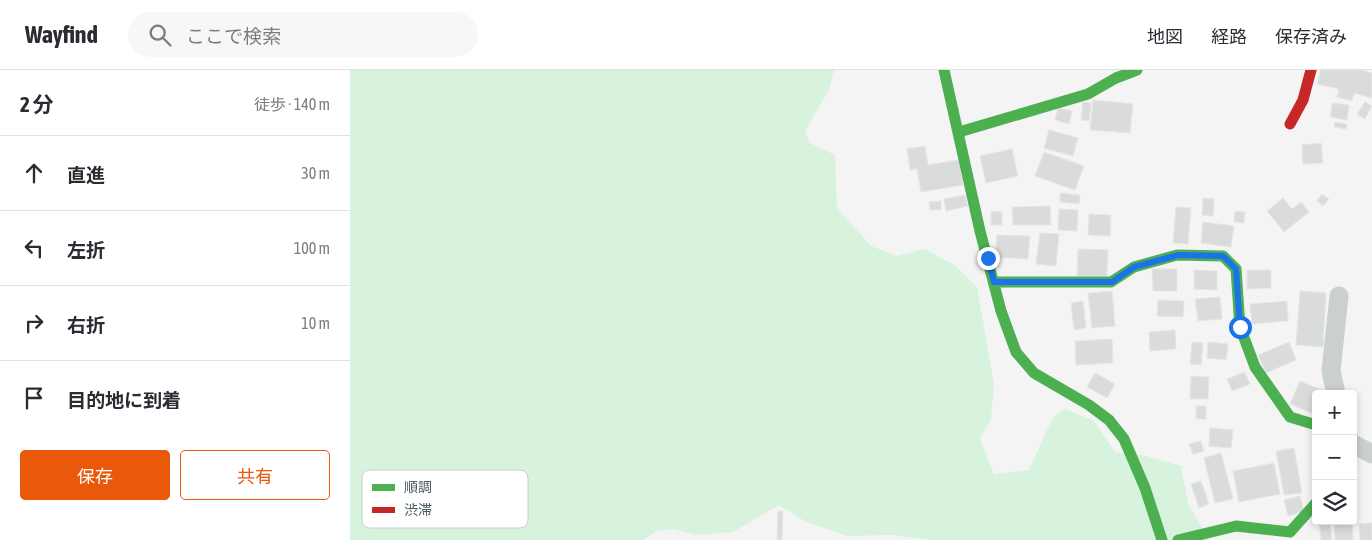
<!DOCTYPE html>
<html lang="ja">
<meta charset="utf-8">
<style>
body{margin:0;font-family:"Asap Condensed","Noto Sans JP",sans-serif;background:#f7f7f7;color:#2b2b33}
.controls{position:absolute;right:15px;bottom:15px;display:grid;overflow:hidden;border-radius:5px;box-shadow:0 2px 8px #0003}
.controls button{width:45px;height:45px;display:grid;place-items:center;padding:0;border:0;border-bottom:1px solid #e1e1e2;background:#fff;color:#2b2b33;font:25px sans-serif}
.stop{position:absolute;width:15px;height:15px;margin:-11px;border:4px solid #1a73e8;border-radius:50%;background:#fff}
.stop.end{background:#1a73e8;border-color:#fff;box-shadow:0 1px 5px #0008}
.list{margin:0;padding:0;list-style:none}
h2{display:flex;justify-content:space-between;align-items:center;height:65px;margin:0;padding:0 20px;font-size:21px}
h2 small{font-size:16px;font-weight:400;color:#7c7c81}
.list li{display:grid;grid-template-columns:32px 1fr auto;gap:15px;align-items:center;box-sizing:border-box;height:75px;padding:0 20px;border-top:1px solid #e1e1e2}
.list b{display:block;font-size:19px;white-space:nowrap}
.list em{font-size:16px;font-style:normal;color:#7c7c81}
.actions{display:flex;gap:10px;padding:15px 20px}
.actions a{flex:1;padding:11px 0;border:1px solid #ea580c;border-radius:5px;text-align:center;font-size:18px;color:#ea580c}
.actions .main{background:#ea580c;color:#fff}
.icon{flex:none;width:28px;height:28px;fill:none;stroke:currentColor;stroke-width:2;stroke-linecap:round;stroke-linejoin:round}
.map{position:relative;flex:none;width:1022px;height:470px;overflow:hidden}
header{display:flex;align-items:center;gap:30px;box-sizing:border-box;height:70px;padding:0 25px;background:#fff;border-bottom:1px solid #e1e1e2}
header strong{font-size:24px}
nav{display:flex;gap:28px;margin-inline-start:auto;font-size:18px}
.search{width:350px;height:45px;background:#f7f7f7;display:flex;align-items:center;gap:12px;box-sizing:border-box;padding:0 18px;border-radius:28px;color:#7c7c81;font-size:19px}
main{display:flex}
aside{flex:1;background:#fff}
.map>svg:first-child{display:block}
.green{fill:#d8f3dd}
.building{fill:#dadcdc;stroke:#e5e6e7}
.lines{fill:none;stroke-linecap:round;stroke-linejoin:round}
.street{stroke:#cacfcf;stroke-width:19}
.fast{stroke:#4caf50;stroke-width:11}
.jam{stroke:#c62828;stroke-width:11}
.route{stroke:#1a73e8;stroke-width:6}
.key{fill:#fff;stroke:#c8ced0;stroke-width:1}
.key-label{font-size:14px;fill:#495b62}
</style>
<header>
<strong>Wayfind</strong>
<div class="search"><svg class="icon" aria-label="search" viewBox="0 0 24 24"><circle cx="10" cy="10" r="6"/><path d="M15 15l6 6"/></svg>ここで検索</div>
<nav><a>地図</a><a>経路</a><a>保存済み</a></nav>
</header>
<main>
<aside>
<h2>2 分<small>徒歩 · 140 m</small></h2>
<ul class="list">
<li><svg class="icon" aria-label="ahead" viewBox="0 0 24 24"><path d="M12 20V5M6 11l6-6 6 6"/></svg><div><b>直進</b></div><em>30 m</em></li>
<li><svg class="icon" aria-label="left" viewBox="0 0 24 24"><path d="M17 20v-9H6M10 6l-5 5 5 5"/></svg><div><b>左折</b></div><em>100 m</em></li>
<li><svg class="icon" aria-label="right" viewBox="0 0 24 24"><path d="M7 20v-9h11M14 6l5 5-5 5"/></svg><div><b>右折</b></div><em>10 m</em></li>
<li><svg class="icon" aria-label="arrive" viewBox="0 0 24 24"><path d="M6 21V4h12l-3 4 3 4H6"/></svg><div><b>目的地に到着</b></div></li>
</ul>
<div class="actions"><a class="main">保存</a><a>共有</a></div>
</aside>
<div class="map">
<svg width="1022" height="470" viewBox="0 0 1022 470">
<rect width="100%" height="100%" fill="#f4f4f4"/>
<polygon class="green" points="0,0 484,0 480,18 455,61 460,73 485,85 487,138 521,176 547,186 575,179 606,196 627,217 644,315 641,349 630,369 644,404 679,400 703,347 716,339 744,351 765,382 793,385 831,396 838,433 859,470 580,470 541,465 497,466 456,452 429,435 383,462 346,465 324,459 306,461 294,470 0,470"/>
<g class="building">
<polygon points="971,0 1012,0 1022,3 1022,28 1004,23 1002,31 987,27 989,19 967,14"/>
<polygon points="743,30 783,34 780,63 740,60"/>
<polygon points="733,32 741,33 739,51 731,50"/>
<polygon points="1015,32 1022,36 1015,49 1007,44"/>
<polygon points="982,33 999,35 997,50 980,47"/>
<polygon points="708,38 722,41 719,54 705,50"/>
<polygon points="985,52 997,54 996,59 984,57"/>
<polygon points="699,60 728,68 723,86 694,78"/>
<polygon points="971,73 973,93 953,94 952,75"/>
<polygon points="575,76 578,95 609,90 613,115 571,122 567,99 560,100 557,79"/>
<polygon points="662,79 668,106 636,113 630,86"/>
<polygon points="694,82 734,96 725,120 685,106"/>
<polygon points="710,123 730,125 729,134 710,132"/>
<polygon points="972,124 979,129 973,136 967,131"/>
<polygon points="615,125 618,136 596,141 594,129"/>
<polygon points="853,128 864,129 863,146 852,145"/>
<polygon points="933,128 942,139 951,132 959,142 934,162 917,141"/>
<polygon points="591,131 591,140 580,140 579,132"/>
<polygon points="700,136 701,155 663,155 662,137"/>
<polygon points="826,137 841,138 838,174 823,173"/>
<polygon points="709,139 728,140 727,161 708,160"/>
<polygon points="641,141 652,142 652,155 641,155"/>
<polygon points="885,141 895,142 894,153 884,152"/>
<polygon points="739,144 761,145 760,166 738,165"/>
<polygon points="853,152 884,156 881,177 851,173"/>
<polygon points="690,163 709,164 706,196 686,194"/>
<polygon points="647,165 680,166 678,189 645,187"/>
<polygon points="728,179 758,180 757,206 727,206"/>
<polygon points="802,199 827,199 827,221 803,221"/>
<polygon points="844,200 867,201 867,220 844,219"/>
<polygon points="897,200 921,200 921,218 897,219"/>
<polygon points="762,221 765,256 742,258 738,223"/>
<polygon points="950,221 976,223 973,277 946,275"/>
<polygon points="870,227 872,249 848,251 845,229"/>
<polygon points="808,230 834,231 833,247 807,246"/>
<polygon points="733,231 736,258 724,260 721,233"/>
<polygon points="937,231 938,251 902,254 900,234"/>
<polygon points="825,260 826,279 800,281 799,262"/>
<polygon points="762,269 763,293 726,295 725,271"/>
<polygon points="842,272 853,273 851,295 840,294"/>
<polygon points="858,272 878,274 876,290 857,288"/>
<polygon points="939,272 946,290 916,303 908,285"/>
<polygon points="895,302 900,314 882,321 877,309"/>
<polygon points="745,303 765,314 757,328 737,317"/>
<polygon points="841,306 859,307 858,329 840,329"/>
<polygon points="950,311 978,323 966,324 966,345 940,334"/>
<rect x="846" y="336" width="10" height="13"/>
<polygon points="860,358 883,360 881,378 859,376"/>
<polygon points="851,371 854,381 843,384 839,374"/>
<polygon points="944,378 952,423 934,425 926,381"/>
<polygon points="871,383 883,429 865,433 854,388"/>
<polygon points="924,393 930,424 889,432 883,401"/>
<polygon points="851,411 859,434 849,438 841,414"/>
<polygon points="950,426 954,441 938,446 934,430"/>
<polygon points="428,441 433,441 432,470 427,470"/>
<polygon points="969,451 980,451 982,470 971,470"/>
<polygon points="984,451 1002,451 1003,470 985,470"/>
<polygon points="1022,453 1022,470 1010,470 1009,454"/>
</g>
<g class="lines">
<g class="street">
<polyline points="986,324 981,301 989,226"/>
<polyline points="1003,374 1022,384"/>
</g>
<g class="fast">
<polyline points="594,0 630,161 651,241 666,282 684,303 739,335 759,350 774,369 795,418 812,470"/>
<polyline points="609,62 738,24 766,8 787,0"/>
<polyline points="644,212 761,212 784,197 827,185 873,186 886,199 890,257 905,297 940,347 966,355"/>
<polyline points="828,470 886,456 940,462 966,433"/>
</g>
<polyline class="jam" points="940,54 953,30 961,0"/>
</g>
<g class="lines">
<polyline class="route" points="638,188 644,212 762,212 784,197 828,185 873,186 886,199 890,257"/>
</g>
<rect x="12" y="400" width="166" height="58" rx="8" class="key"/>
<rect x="22" y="414" width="23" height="7" fill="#4caf50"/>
<rect x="22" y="437" width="23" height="6" fill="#c62828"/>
<g class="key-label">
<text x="54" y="422">順調</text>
<text x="54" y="445">渋滞</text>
</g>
</svg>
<div class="controls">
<button>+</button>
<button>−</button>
<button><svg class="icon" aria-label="layers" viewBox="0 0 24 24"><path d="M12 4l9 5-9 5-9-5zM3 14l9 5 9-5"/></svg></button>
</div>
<div class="stop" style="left:890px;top:257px"></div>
<div class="stop end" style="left:638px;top:188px"></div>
</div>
</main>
